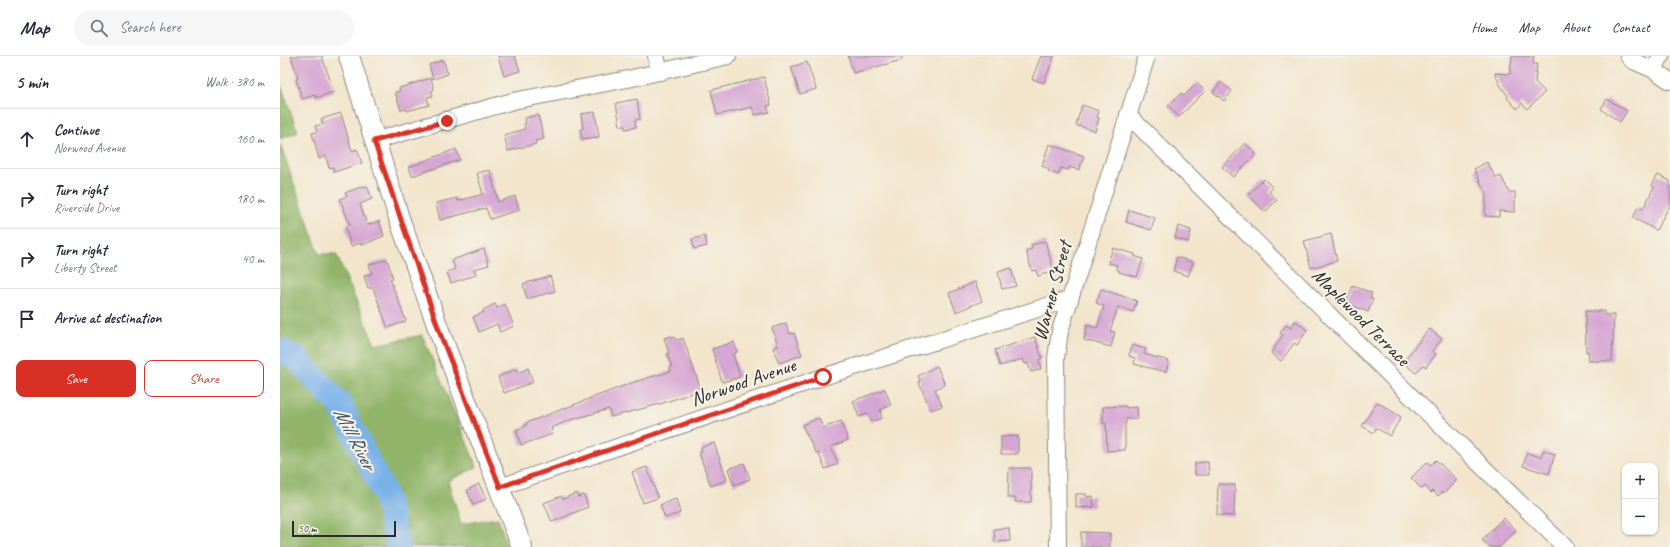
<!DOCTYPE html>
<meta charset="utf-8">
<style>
body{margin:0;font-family:Caveat,sans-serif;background:#f6f6f7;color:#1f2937}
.controls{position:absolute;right:12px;bottom:12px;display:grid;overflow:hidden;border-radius:8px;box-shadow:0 1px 3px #0004}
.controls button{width:36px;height:36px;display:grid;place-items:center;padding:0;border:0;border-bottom:1px solid #e0e1e3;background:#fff;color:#1f2937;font:20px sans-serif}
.scale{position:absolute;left:12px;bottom:10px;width:104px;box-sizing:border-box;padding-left:4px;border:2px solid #2b2b2b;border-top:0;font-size:11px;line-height:14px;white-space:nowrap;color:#2b2b2b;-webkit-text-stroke:3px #f7f3e8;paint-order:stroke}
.stop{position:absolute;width:12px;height:12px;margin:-9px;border:3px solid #d93025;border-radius:50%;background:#fff}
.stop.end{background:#d93025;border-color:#fff;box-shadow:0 1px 4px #0008}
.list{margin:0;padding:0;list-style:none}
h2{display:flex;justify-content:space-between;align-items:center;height:52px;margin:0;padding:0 16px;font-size:17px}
h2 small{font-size:13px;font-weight:400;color:#747a83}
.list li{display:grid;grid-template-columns:26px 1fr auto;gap:12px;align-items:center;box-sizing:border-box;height:60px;padding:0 16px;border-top:1px solid #e0e1e3}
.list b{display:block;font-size:15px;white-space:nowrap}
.list p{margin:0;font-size:13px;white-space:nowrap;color:#747a83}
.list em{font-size:13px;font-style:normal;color:#747a83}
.actions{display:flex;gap:8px;padding:12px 16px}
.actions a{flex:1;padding:9px 0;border:1px solid #d93025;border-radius:8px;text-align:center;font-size:14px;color:#d93025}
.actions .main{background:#d93025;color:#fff}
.icon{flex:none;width:22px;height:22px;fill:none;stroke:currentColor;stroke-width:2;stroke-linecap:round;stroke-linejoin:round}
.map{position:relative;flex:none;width:1390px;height:491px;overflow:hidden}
header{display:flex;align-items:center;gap:24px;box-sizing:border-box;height:56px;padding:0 20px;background:#fff;border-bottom:1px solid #e0e1e3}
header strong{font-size:19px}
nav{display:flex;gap:22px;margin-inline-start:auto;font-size:14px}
.search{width:280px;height:36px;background:#f6f6f7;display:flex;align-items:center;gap:10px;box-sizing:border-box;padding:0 14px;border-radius:22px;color:#747a83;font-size:15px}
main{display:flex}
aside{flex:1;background:#fff}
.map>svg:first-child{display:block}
.forest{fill:#90b468;stroke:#5e704a}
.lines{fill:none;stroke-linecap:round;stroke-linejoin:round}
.river{stroke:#78b0e8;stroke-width:25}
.building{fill:#d5a5d3}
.minor-casing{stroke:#8e887c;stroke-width:18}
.tertiary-casing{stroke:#8e887c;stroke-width:22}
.minor{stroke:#fff;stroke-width:16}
.tertiary{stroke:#fff;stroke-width:20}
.route{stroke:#d93025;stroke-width:5}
.labels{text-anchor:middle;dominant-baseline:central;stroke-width:4;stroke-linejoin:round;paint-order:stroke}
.street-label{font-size:20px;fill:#2b2b2b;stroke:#f7f3e8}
.water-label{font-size:21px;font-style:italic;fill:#425364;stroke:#f7f3e8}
</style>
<header>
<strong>Map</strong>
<div class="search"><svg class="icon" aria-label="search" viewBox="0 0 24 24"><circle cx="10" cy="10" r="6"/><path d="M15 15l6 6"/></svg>Search here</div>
<nav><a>Home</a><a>Map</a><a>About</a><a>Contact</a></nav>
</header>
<main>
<aside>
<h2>5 min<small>Walk · 380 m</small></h2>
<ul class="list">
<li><svg class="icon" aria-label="ahead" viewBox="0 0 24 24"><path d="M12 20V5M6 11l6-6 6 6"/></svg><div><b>Continue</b><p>Norwood Avenue</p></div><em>160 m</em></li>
<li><svg class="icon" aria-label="right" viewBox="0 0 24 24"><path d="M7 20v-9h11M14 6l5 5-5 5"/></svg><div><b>Turn right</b><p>Riverside Drive</p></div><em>180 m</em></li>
<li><svg class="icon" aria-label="right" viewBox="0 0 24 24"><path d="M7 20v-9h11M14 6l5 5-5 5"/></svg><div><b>Turn right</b><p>Liberty Street</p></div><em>40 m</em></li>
<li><svg class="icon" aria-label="arrive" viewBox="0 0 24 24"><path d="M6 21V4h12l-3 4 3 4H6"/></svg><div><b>Arrive at destination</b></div></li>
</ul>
<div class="actions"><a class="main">Save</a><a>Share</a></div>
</aside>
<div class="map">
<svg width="1390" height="491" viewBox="0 0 1390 491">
<rect width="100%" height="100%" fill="#f7f3e8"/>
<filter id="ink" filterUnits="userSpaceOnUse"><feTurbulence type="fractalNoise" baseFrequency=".025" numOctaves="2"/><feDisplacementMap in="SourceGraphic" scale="8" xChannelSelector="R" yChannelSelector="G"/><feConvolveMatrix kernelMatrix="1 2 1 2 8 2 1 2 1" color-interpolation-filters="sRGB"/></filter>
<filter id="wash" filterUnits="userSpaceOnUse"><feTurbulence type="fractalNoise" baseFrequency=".012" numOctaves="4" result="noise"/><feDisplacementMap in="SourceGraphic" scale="16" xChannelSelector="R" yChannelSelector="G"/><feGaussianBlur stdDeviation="0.9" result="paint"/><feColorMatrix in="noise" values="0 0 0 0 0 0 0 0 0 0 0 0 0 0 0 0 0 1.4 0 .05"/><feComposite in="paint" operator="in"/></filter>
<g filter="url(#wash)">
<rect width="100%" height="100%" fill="#f2e5cc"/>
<g class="forest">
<polygon points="0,27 18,76 0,83"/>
<polygon points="0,88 39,198 56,198 95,289 142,279 197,411 168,425 181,468 218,462 227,491 0,491"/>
</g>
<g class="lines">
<polyline class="river" points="0,295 14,300 60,349 105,439 118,491"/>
</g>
<g id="blocks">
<g class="building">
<polygon points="11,0 42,0 54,36 36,42 35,39 22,43 16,23 18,22"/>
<polygon points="218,0 235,0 240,15 224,20"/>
<polygon points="568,0 622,0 622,4 573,17"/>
<polygon points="761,0 774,0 764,27 752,23"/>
<polygon points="1232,0 1254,0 1253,8 1257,8 1255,26 1265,36 1247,53 1242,47 1237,53 1227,42 1228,40 1220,29 1215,17 1230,18"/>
<polygon points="163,4 168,18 153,23 149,9"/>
<polygon points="527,6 536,33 520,38 511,11"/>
<polygon points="484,21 491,49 487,50 489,56 475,59 472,51 437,59 431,34"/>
<polygon points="151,22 154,34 151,35 153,40 147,41 149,49 127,55 126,53 121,54 115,36 120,35 119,32"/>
<polygon points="941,26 952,35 944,45 933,36"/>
<polygon points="917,27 925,35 899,61 888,50 901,37 904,40"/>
<polygon points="357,43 360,63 355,64 356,71 345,73 345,70 340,70 336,47"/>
<polygon points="1327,43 1347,55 1340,66 1321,53"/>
<polygon points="802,49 819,55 817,61 819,62 815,75 796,69"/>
<polygon points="315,56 319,81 302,83 300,73 303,73 301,58"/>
<polygon points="61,57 72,95 77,93 82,107 54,116 53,111 49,112 46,100 39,103 32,77 37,76 35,70 43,68 41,63"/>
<polygon points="258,59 264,83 255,85 256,88 228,95 224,79 245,73 244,68 246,67 245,62"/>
<polygon points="965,87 976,98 953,121 942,111"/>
<polygon points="769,88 804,100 799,114 789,111 788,114 781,112 778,119 768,115 769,113 762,110"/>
<polygon points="176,93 180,104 132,120 129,111"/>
<polygon points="1207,106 1216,122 1221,120 1229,136 1235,136 1235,156 1219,155 1219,161 1205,160 1206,138 1194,113"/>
<polygon points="210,114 218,146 235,140 239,154 210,163 206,152 160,164 156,147 177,142 178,145 203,138 197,117"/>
<polygon points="1378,119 1390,125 1390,149 1376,174 1353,162 1358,151 1363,153 1374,131 1372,129"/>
<polygon points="984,123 993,132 989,136 997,144 985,156 968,139"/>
<polygon points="83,130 83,131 87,130 92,143 80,148 87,169 99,165 104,180 82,189 81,187 71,190 65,170 70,169 60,143 67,140 65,137"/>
<polygon points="849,154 875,162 871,174 846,166"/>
<polygon points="898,170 911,174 908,186 895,182"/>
<polygon points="1051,178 1057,205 1031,212 1024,185"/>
<polygon points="425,180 427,190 414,193 412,183"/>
<polygon points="765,185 774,215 758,220 756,214 752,215 746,195 752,193 751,189"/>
<polygon points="833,192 855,198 854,200 863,203 857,221 839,216 839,214 836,213 837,209 828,207"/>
<polygon points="204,193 209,209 194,213 196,219 171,227 167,216 175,213 172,204"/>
<polygon points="897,201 913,206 908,220 893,215"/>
<polygon points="107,203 113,222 110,223 126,265 108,272 93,232 88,232 84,220 92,217 89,209"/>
<polygon points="731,212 736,230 722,233 718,216"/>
<polygon points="270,220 275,235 247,243 243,228"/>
<polygon points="695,226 702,245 676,256 669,237"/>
<polygon points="1073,230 1092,237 1090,242 1093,243 1088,256 1066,247"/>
<polygon points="821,233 857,245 853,256 838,251 830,275 835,276 831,291 804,284 807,269 817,272 824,250 816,247"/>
<polygon points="215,248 217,252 225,248 234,270 220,276 217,268 199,276 193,261 204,256 203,254"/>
<polygon points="1305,255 1324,255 1324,259 1334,259 1332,305 1308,305 1309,296 1306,296"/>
<polygon points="1015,265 1027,274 1017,289 1014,287 1001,305 991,297 1003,279 1000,277 1006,269 1011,272"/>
<polygon points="506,267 510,278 514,277 522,299 499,307 493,292 498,290 492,272"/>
<polygon points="1149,273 1162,283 1152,295 1156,298 1146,311 1143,309 1136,317 1126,309 1129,304 1126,302"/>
<polygon points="391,280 398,284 403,282 421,334 380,348 331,361 329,353 290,364 271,372 273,378 241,389 236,374 246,370 246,367 351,327 391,315 390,312 392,311 387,298 389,297 384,282"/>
<polygon points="755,281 762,302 759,304 761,313 751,316 748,307 745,308 743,303 720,310 715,294"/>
<polygon points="454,286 457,296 453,298 460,321 442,326 432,293"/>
<polygon points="852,289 866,293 864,298 889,305 886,316 854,308 855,302 849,300"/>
<polygon points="657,310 665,329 655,333 662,350 651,354 639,327 641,326 638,320"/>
<polygon points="248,312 253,326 224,337 218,321 236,313 238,317"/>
<polygon points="605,333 611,349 600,354 602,362 591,366 588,358 579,361 573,345"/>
<polygon points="1097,346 1121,361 1110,380 1096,372 1094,377 1082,370"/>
<polygon points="846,350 846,352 857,351 858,363 846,363 846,367 845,367 845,394 827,395 826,367 823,368 823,351"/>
<polygon points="539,362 543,372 561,365 568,384 551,391 558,408 545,413 538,396 536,397 522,369"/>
<polygon points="738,380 738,398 721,398 721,381"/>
<polygon points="434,387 447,424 431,430 419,397 422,396 421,391"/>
<polygon points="1263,394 1275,398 1269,418 1243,410 1247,397 1261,401"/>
<polygon points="1156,404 1177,424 1164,437 1162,436 1158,440 1153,435 1151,437 1145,430 1142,433 1131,422 1147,406 1151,409"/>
<polygon points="928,406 929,419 915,419 915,407"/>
<polygon points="464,407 470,423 454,429 448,413"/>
<polygon points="367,411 378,442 363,447 352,416"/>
<polygon points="729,412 751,412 751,446 735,446 736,442 728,442"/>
<polygon points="199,428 206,443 193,449 187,434"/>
<polygon points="938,428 955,429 954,460 937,459"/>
<polygon points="297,437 298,441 304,439 308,451 272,466 264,447 281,440 283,443"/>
<polygon points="796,438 806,438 807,441 813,440 814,451 796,452"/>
<polygon points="396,443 400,457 385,462 380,449"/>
<polygon points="1223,462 1236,474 1220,491 1210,491 1202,484"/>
<polygon points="729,472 730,485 715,486 714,473"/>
<polygon points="801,476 830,477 830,491 801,491"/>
</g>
</g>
</g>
<g filter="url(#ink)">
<use href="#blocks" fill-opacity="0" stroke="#8e887c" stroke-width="1"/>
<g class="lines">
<g class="minor-casing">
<g id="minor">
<polyline points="376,0 380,16"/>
<polyline points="1348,0 1353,5 1374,14 1390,25"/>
<polyline points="1374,14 1381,0"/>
<polyline points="848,59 1172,381 1285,491"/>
<polyline points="94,85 233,45 348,23 448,0"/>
<polyline points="220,431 543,321 789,243"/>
<polyline points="778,491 776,302 780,275 867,0"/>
</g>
</g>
<g class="tertiary-casing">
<polyline id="tertiary" points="69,0 118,159 161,280 242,491"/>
</g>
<use href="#minor" class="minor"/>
<use href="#tertiary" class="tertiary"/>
</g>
</g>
<g class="lines" filter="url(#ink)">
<polyline class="route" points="167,65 94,85 161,280 220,431 543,321"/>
</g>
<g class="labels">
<g class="street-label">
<text transform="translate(772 235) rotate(-75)">Warner Street</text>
<text transform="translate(1081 261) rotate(45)">Maplewood Terrace</text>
<text transform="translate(463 326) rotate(-19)">Norwood Avenue</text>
</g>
<g class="water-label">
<text transform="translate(75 382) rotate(62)">Mill River</text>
</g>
</g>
</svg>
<div class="controls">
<button>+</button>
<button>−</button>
</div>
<div class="scale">50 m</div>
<div class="stop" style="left:543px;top:321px"></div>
<div class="stop end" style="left:167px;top:65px"></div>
</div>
</main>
